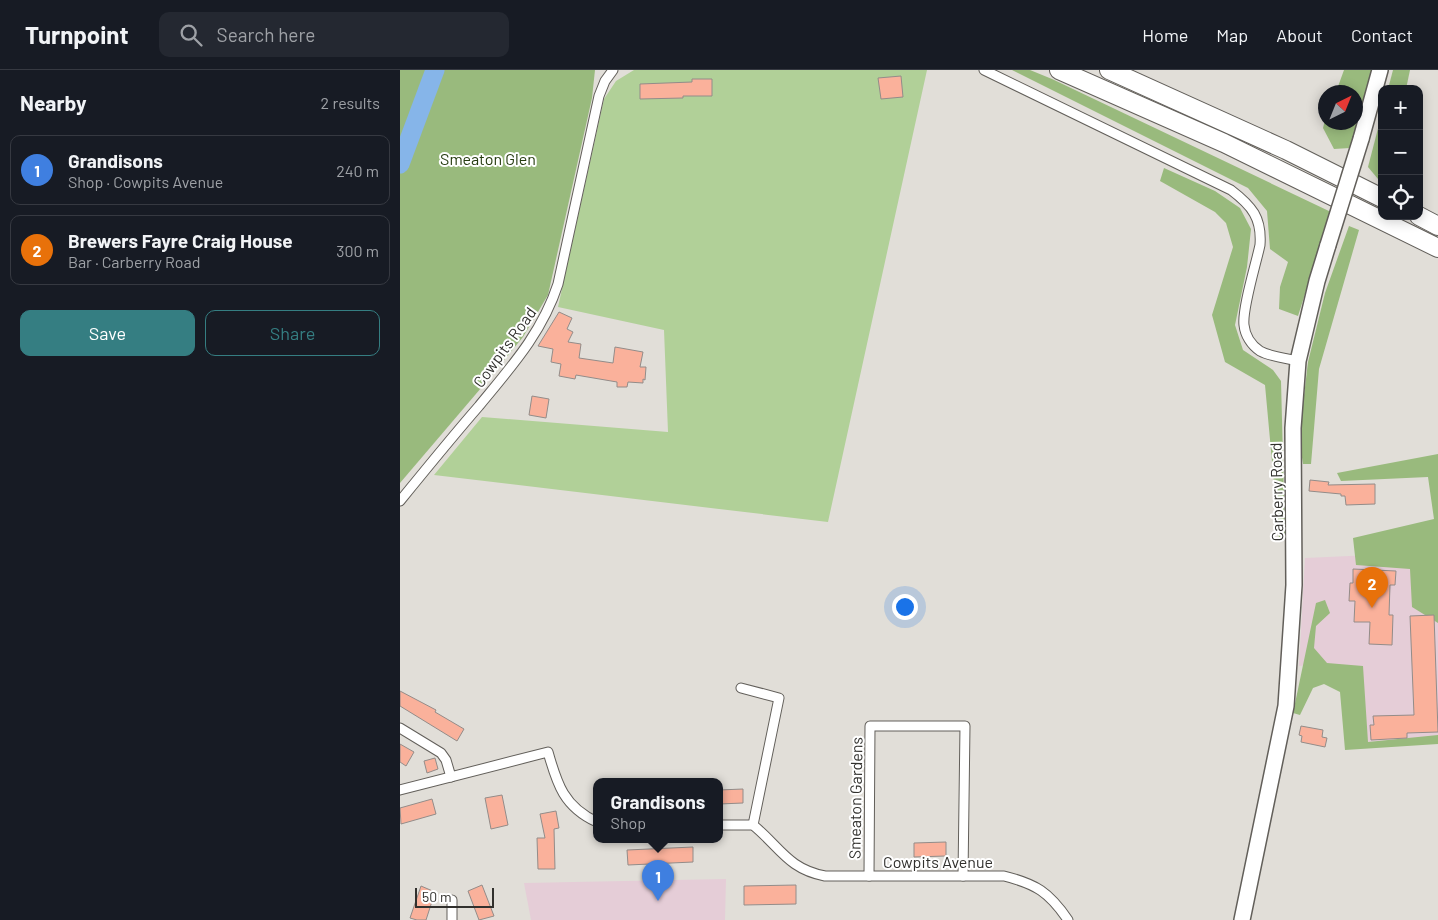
<!DOCTYPE html>
<meta charset="utf-8">
<style>
body{margin:0;font-family:Barlow,sans-serif;background:#242831;color:#f1f3f6}
.controls{position:absolute;right:15px;top:15px;display:grid;overflow:hidden;border-radius:10px;box-shadow:0 2px 12px #0003}
.controls button{width:45px;height:45px;display:grid;place-items:center;padding:0;border:0;border-bottom:1px solid #363941;background:#171b24;color:#f1f3f6;font:25px sans-serif}
.compass{position:absolute;left:918px;top:15px;width:45px;height:45px;border-radius:50%;background:#171b24;box-shadow:0 2px 12px #0003;rotate:43deg}
.scale{position:absolute;left:15px;bottom:12px;width:79px;box-sizing:border-box;padding-left:5px;border:2px solid #31302d;border-top:0;font-size:14px;line-height:18px;white-space:nowrap;color:#31302d;-webkit-text-stroke:4px #fff;paint-order:stroke}
.you{position:absolute;left:504px;top:536px;width:18px;height:18px;margin:-12px;border:4px solid #fff;border-radius:50%;background:#1a73e8;box-shadow:0 0 0 8px #1a73e833}
.badge{display:grid;place-items:center;width:32px;height:32px;border-radius:50%;background:#357e82;color:#fff;font-size:16px;font-weight:700}
.pin{position:absolute;translate:-50% -41px;filter:drop-shadow(0 1px 2px #0008)}
.pin::after{content:'';position:absolute;top:26px;width:18px;height:15px;background:inherit;clip-path:polygon(0 0,100% 0,50% 100%)}
.popup{position:absolute;left:193px;top:708px;width:130px;height:65px;box-sizing:border-box;display:grid;place-content:center;border-radius:10px;background:#171b24;filter:drop-shadow(0 1px 4px #0005);font-size:16px;white-space:nowrap;color:#9ea1a6}
.popup b{font-size:19px;color:#f1f3f6}
.popup::after{content:'';position:absolute;left:50%;top:100%;margin-left:-10px;border:10px solid transparent;border-top-color:#171b24}
.list{margin:0;padding:0;list-style:none}
h2{display:flex;justify-content:space-between;align-items:center;height:65px;margin:0;padding:0 20px;font-size:21px}
h2 small{font-size:16px;font-weight:400;color:#9ea1a6}
.list li{display:grid;grid-template-columns:32px 1fr auto;gap:15px;align-items:center;box-sizing:border-box;height:70px;margin:0 10px 10px;padding:0 10px;border:1px solid #363941;border-radius:10px}
.list b{display:block;font-size:19px;white-space:nowrap}
.list p{margin:0;font-size:16px;white-space:nowrap;color:#9ea1a6}
.list em{font-size:16px;font-style:normal;color:#9ea1a6}
.actions{display:flex;gap:10px;padding:15px 20px}
.actions a{flex:1;padding:11px 0;border:1px solid #357e82;border-radius:10px;text-align:center;font-size:18px;color:#357e82}
.actions .main{background:#357e82;color:#fff}
.icon{flex:none;width:28px;height:28px;fill:none;stroke:currentColor;stroke-width:2;stroke-linecap:round;stroke-linejoin:round}
.map{position:relative;flex:none;width:1038px;height:850px;overflow:hidden}
header{display:flex;align-items:center;gap:30px;box-sizing:border-box;height:70px;padding:0 25px;background:#171b24;border-bottom:1px solid #363941}
header strong{font-size:24px}
nav{display:flex;gap:28px;margin-inline-start:auto;font-size:18px}
.search{width:350px;height:45px;background:#242831;display:flex;align-items:center;gap:12px;box-sizing:border-box;padding:0 18px;border-radius:10px;color:#9ea1a6;font-size:19px}
main{display:flex}
aside{flex:1;background:#171b24}
.map>svg:first-child{display:block}
.commercial{fill:#e5cdd7}
.green{fill:#b1d098}
.forest{fill:#99ba7d}
.lines{fill:none;stroke-linecap:round;stroke-linejoin:round}
.river{stroke:#86b5e9;stroke-width:19}
.building{fill:#fab19b;stroke:#938c89}
.street-casing{stroke:#625f5a;stroke-width:11}
.primary-casing{stroke:#625f5a;stroke-width:18}
.highway-casing{stroke:#625f5a;stroke-width:20}
.street{stroke:#fff;stroke-width:9}
.primary{stroke:#fff;stroke-width:15}
.highway{stroke:#fff;stroke-width:18}
.primary-bridge-casing{stroke:#625f5a;stroke-width:18;stroke-linecap:butt}
.primary-bridge{stroke:#fff;stroke-width:15}
.labels{text-anchor:middle;dominant-baseline:central;stroke-width:4;stroke-linejoin:round;paint-order:stroke}
.park-label{font-size:16px;fill:#263c10;stroke:#fff}
.street-label{font-size:16px;fill:#31302d;stroke:#fff}
</style>
<header>
<strong>Turnpoint</strong>
<div class="search"><svg class="icon" aria-label="search" viewBox="0 0 24 24"><circle cx="10" cy="10" r="6"/><path d="M15 15l6 6"/></svg>Search here</div>
<nav><a>Home</a><a>Map</a><a>About</a><a>Contact</a></nav>
</header>
<main>
<aside>
<h2>Nearby<small>2 results</small></h2>
<ul class="list">
<li><span class="badge" style="background:#3f7fe0">1</span><div><b>Grandisons</b><p>Shop · Cowpits Avenue</p></div><em>240 m</em></li>
<li><span class="badge" style="background:#e8710a">2</span><div><b>Brewers Fayre Craig House</b><p>Bar · Carberry Road</p></div><em>300 m</em></li>
</ul>
<div class="actions"><a class="main">Save</a><a>Share</a></div>
</aside>
<div class="map">
<svg width="1038" height="850" viewBox="0 0 1038 850">
<rect width="100%" height="100%" fill="#e1ded8"/>
<g class="commercial">
<polygon points="1038,482 1038,666 968,672 927,593 899,596 905,488"/>
<polygon points="326,809 325,850 131,850 124,813"/>
</g>
<polygon class="green" points="234,0 527,0 428,452 34,405 82,347 268,362 264,260 158,237 204,29 216,11"/>
<g class="forest">
<polygon points="0,0 195,0 192,28 148,225 123,267 87,311 0,413"/>
<polygon points="612,0 630,0 652,9 931,142 898,246 879,239 880,217 888,192 870,179 867,141 848,118"/>
<polygon points="944,0 972,0 950,78 934,79 923,58 925,50 926,52 956,52 956,22 936,22"/>
<polygon points="993,0 1010,0 1006,19 988,19"/>
<polygon points="982,43 982,107 978,109 968,97"/>
<polygon points="764,98 815,121 840,138 851,159 847,197 835,255 843,280 873,300 881,311 885,466 879,468 865,315 825,292 812,245 833,177 826,153 815,142 760,111"/>
<polygon points="949,156 959,160 919,299 911,394 903,394 899,368 908,292 925,223"/>
<polygon points="1038,384 1038,553 1012,537 1010,499 956,495 953,468 1034,449 1028,407 941,411 937,403"/>
<polygon points="925,530 930,543 916,556 914,578 927,593 963,596 968,672 1038,665 1038,674 945,680 940,622 924,614 913,618 900,645 893,643 916,533"/>
</g>
<g class="lines">
<polyline class="river" points="0,94 35,0"/>
</g>
<g class="building">
<polygon points="501,6 503,27 481,29 478,8"/>
<polygon points="292,9 312,9 312,26 283,26 283,28 240,29 240,14 292,12"/>
<polygon points="159,242 172,248 167,259 173,262 168,272 181,274 179,288 213,293 215,277 243,282 240,297 246,297 245,310 243,309 243,313 228,312 227,317 217,317 217,312 176,305 175,309 159,306 161,294 151,292 153,279 138,276"/>
<polygon points="132,326 149,329 146,348 129,345"/>
<polygon points="910,410 929,412 928,415 975,414 975,434 946,435 945,426 941,426 941,424 909,421"/>
<polygon points="953,499 996,501 995,515 990,515 989,545 993,545 992,575 969,574 970,552 954,552 955,531 949,531 950,513 953,513"/>
<polygon points="1034,545 1038,662 1007,663 1007,668 971,670 970,655 974,655 973,646 1014,645 1010,546"/>
<polygon points="0,621 36,640 35,642 64,659 57,671 0,636"/>
<polygon points="901,656 923,660 922,667 927,668 925,677 901,672 902,666 899,665"/>
<polygon points="0,674 14,682 6,696 0,692"/>
<polygon points="35,688 38,699 27,703 24,691"/>
<polygon points="343,719 343,733 319,734 319,720"/>
<polygon points="102,725 108,755 91,759 85,728"/>
<polygon points="32,729 36,744 1,754 0,738"/>
<polygon points="156,741 159,758 154,759 155,799 138,799 137,768 145,768 140,744"/>
<polygon points="546,772 546,786 514,787 514,773"/>
<polygon points="293,777 293,792 228,795 227,780"/>
<polygon points="82,815 94,846 79,850 68,821"/>
<polygon points="396,815 396,834 344,835 344,816"/>
<polygon points="21,816 35,822 26,850 17,850 10,848"/>
</g>
<g class="lines">
<g class="street-casing">
<g id="street">
<path d="M584 0 831 120C852 136 862 148 860 175 856 194 842 239 844 255 845 265 851 275 860 281 871 287 886 288 898 291"/>
<path d="M0 431C26 399 52 367 79 336 111 297 142 263 158 214L199 26 205 11 213 0"/>
<polyline points="341,618 379,628 353,755"/>
<polyline points="0,658 41,683 46,690 51,707"/>
<path d="M0 720 148 682C157 714 164 737 197 752"/>
<path d="M319 755H353C380 777 388 799 425 806H604C636 814 649 822 668 850"/>
<polyline points="469,806 470,656 565,656 563,806"/>
<polyline points="52,830 52,850"/>
</g>
</g>
<g class="primary-casing">
<g id="primary">
<polyline points="961,69 980,0"/>
<polyline points="842,850 886,636 894,515 893,358 898,291 917,211 928,175"/>
</g>
</g>
<g class="highway-casing">
<g id="highway">
<polyline points="659,0 824,73 1038,178"/>
<polyline points="709,0 886,80 982,128"/>
<polyline points="1019,146 1038,156"/>
</g>
</g>
<use href="#street" class="street"/>
<use href="#primary" class="primary"/>
<use href="#highway" class="highway"/>
<g class="primary-bridge-casing">
<polyline id="primary-bridge" points="928,175 961,69"/>
</g>
<use href="#primary-bridge" class="primary-bridge"/>
</g>
<g class="labels">
<g class="park-label">
<text x="88" y="88">Smeaton Glen</text>
</g>
<g class="street-label">
<text transform="translate(104 277) rotate(-54)">Cowpits Road</text>
<text transform="translate(876 422) rotate(-91)">Carberry Road</text>
<text transform="translate(455 728) rotate(-89)">Smeaton Gardens</text>
<text x="538" y="791">Cowpits Avenue</text>
</g>
</g>
</svg>
<div class="controls">
<button>+</button>
<button>−</button>
<button><svg class="icon" aria-label="locate" viewBox="0 0 24 24"><circle cx="12" cy="12" r="6"/><path d="M12 2v4M12 18v4M2 12h4M18 12h4"/></svg></button>
</div>
<svg class="compass" viewBox="-18 -18 36 36"><path d="M0-13l5 13h-10z" fill="#e53935"/><path d="M0 13l5-13h-10z" fill="#9ea1a6"/></svg>
<div class="scale">50 m</div>
<div class="you"></div>
<div class="pin badge" style="left:258px;top:831px;background:#3f7fe0">1</div>
<div class="popup"><b>Grandisons</b>Shop</div>
<div class="pin badge" style="left:972px;top:538px;background:#e8710a">2</div>
</div>
</main>
